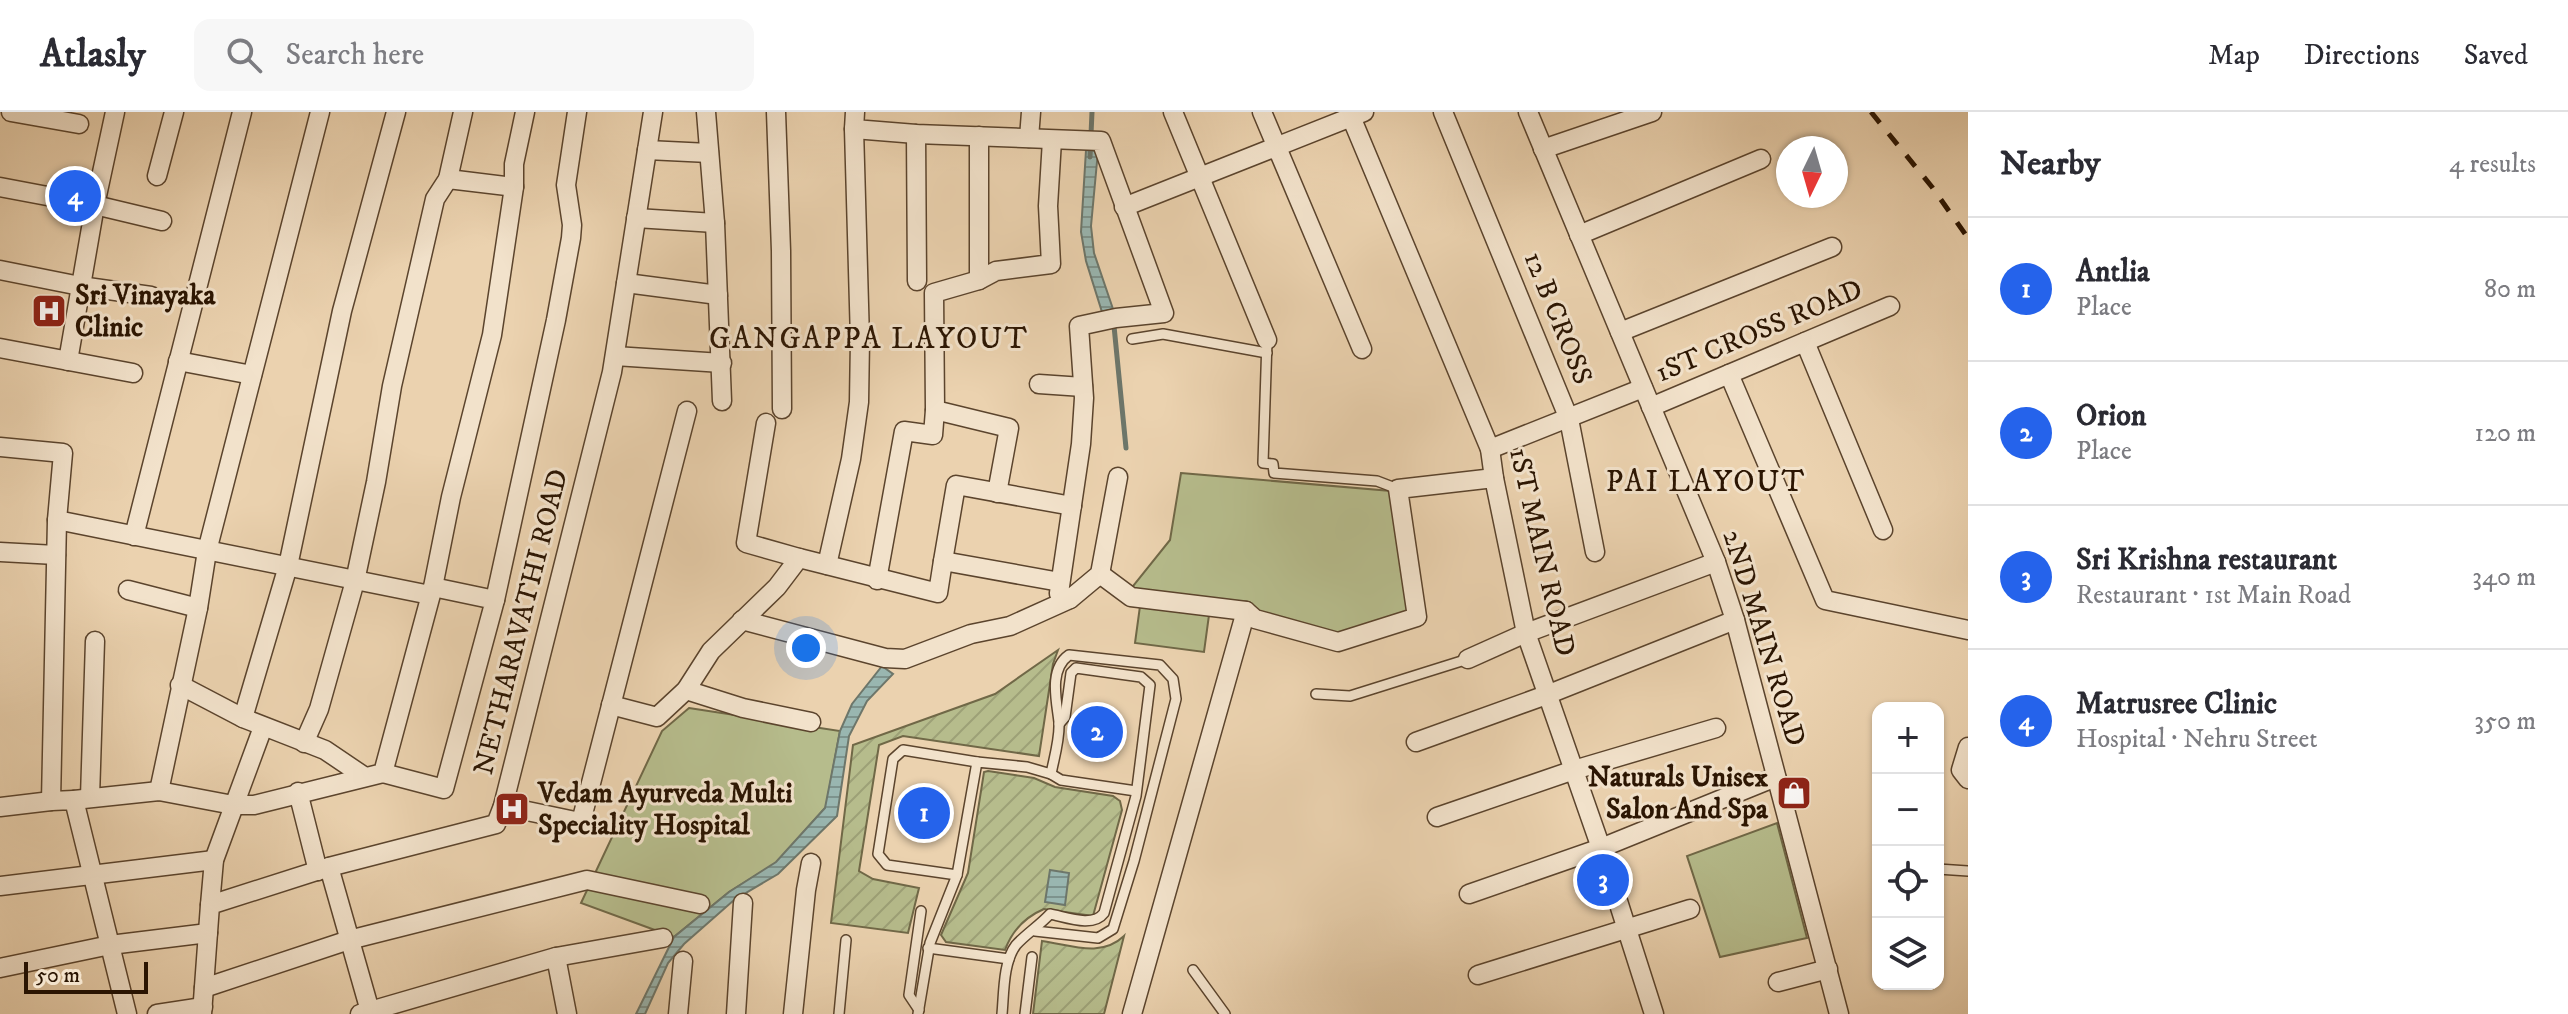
<!DOCTYPE html>
<meta charset="utf-8">
<style>
body{margin:0;font-family:"IM FELL DW Pica",serif;background:#f7f7f7;color:#2b2b33}
.controls{position:absolute;right:24px;bottom:24px;display:grid;overflow:hidden;border-radius:16px;box-shadow:0 2px 6px #0004}
.controls button{width:72px;height:72px;display:grid;place-items:center;padding:0;border:0;border-bottom:2px solid #e1e1e2;background:#fff;color:#2b2b33;font:40px sans-serif}
.compass{position:absolute;left:1776px;top:24px;width:72px;height:72px;border-radius:50%;background:#fff;box-shadow:0 2px 6px #0004;rotate:185deg}
.scale{position:absolute;left:24px;bottom:20px;width:124px;box-sizing:border-box;padding-left:8px;border:4px solid #2b1502;border-top:0;font-size:22px;line-height:28px;white-space:nowrap;color:#2b1502;-webkit-text-stroke:6px #f2e2cb;paint-order:stroke}
.you{position:absolute;left:806px;top:536px;width:28px;height:28px;margin:-20px;border:6px solid #fff;border-radius:50%;background:#1a73e8;box-shadow:0 0 0 12px #1a73e833}
.badge{display:grid;place-items:center;width:52px;height:52px;border-radius:50%;background:#2563eb;color:#fff;font-size:26px;font-weight:700}
.pin{position:absolute;translate:-50% -50%;border:4px solid #fff;box-shadow:0 2px 8px #0006}
.list{margin:0;padding:0;list-style:none}
h2{display:flex;justify-content:space-between;align-items:center;height:104px;margin:0;padding:0 32px;font-size:34px}
h2 small{font-size:26px;font-weight:400;color:#7c7c81}
.list li{display:grid;grid-template-columns:52px 1fr auto;gap:24px;align-items:center;box-sizing:border-box;height:144px;padding:0 32px;border-top:2px solid #e1e1e2}
.list b{display:block;font-size:30px;white-space:nowrap}
.list p{margin:0;font-size:26px;white-space:nowrap;color:#7c7c81}
.list em{font-size:26px;font-style:normal;color:#7c7c81}
.icon{flex:none;width:44px;height:44px;fill:none;stroke:currentColor;stroke-width:2;stroke-linecap:round;stroke-linejoin:round}
.map{position:relative;flex:none;width:1968px;height:902px;overflow:hidden}
header{display:flex;align-items:center;gap:48px;box-sizing:border-box;height:112px;padding:0 40px;background:#fff;border-bottom:2px solid #e1e1e2}
header strong{font-size:38px}
nav{display:flex;gap:44px;margin-inline-start:auto;font-size:28px}
.search{width:560px;height:72px;background:#f7f7f7;display:flex;align-items:center;gap:20px;box-sizing:border-box;padding:0 28px;border-radius:16px;color:#7c7c81;font-size:30px}
main{display:flex}
aside{flex:1;background:#fff}
.map>svg:first-child{display:block}
.grass{fill:#b6bc8c;stroke:#706847;stroke-width:2}
.garden{fill:url(#garden-furrows);stroke:#706847;stroke-width:2}
.water{fill:url(#water-rules);stroke:#6d766a;stroke-width:2}
.lines{fill:none;stroke-linecap:round;stroke-linejoin:round}
.stream{stroke:#6d766a;stroke-width:5}
.service-casing{stroke:#5b442d;stroke-width:12}
.minor-casing{stroke:#5b442d;stroke-width:21}
.service{stroke:#f2e2cb;stroke-width:9}
.minor{stroke:#f2e2cb;stroke-width:18}
.rail{stroke:#2b1502;stroke-width:5;stroke-dasharray:14 14;stroke-linecap:butt}
.labels{text-anchor:middle;dominant-baseline:central;stroke-width:6;stroke-linejoin:round;paint-order:stroke}
.poi-label{font-size:28px;font-weight:bold;fill:#2b1502;stroke:#f2e2cb;text-anchor:start}
.street-label{font-size:28px;fill:#2b1502;stroke:#f2e2cb}
.neighbourhood-label{font-size:30px;letter-spacing:2px;fill:#2b1502;stroke:#f2e2cb}
</style>
<header>
<strong>Atlasly</strong>
<div class="search"><svg class="icon" aria-label="search" viewBox="0 0 24 24"><circle cx="10" cy="10" r="6"/><path d="M15 15l6 6"/></svg>Search here</div>
<nav><a>Map</a><a>Directions</a><a>Saved</a></nav>
</header>
<main>
<div class="map">
<svg width="1968" height="902" viewBox="0 0 1968 902">
<defs>
<pattern id="garden-furrows" width="10" height="10" patternUnits="userSpaceOnUse" patternTransform="scale(2)"><rect width="10" height="10" fill="#b6bc8c"/><path d="M-1 1l2-2M0 10L10 0M9 11l2-2" fill="none" stroke="#9da177"/></pattern>
<pattern id="water-rules" width="6" height="5" patternUnits="userSpaceOnUse" patternTransform="scale(2)"><rect width="6" height="5" fill="#99b6b0"/><path d="M0 2.5h6" fill="none" stroke="#7d938d"/></pattern>
</defs>
<rect width="100%" height="100%" fill="#ebd2af"/>
<filter id="stains"><feTurbulence type="fractalNoise" baseFrequency=".0025" numOctaves="4"/><feColorMatrix values="0 0 0 0 .2 0 0 0 0 .09 0 0 0 0 .02 0 0 0 .5 -.17"/></filter>
<radialGradient id="worn" r=".72"><stop offset=".6" stop-color="#630" stop-opacity="0"/><stop offset="1" stop-color="#630" stop-opacity=".3"/></radialGradient>
<g class="grass">
<polygon points="1181,361 1391,379 1411,503 1337,525 1129,479 1170,428"/>
<polygon points="1140,494 1209,503 1204,540 1135,531"/>
<polygon points="689,596 840,619 826,695 776,751 729,780 674,825 581,791 662,619"/>
<polygon points="1777,711 1807,826 1720,845 1687,744"/>
</g>
<g class="garden">
<polygon points="1058,538 1053,552 1039,644 903,624 879,633 859,759 873,767 919,776 908,821 831,811 853,633 995,582"/>
<path d="M988 659 1034 666 1055 675 1113 684 1120 689 1122 698 1093 804 1044 797C1025 805 1012 819 1005 838L946 830 941 823 968 761 984 660Z"/>
<path d="M1124 824 1104 902H1033L1042 829C1071 833 1101 846 1124 824Z"/>
</g>
<g class="water">
<polygon points="1086,38 1098,39 1091,114 1094,141 1113,197 1102,200 1086,149 1081,120"/>
<polygon points="882,554 893,562 867,589 849,624 837,704 778,762 734,788 684,832 668,851 645,902 636,902 674,825 729,780 776,750 825,696 840,619 852,592"/>
<polygon points="1050,758 1069,761 1065,793 1045,790"/>
</g>
<g class="lines">
<g class="stream">
<polyline points="1090,45 1092,0"/>
<polyline points="1114,214 1126,336"/>
</g>
<g class="service-casing">
<g id="service">
<polyline points="1132,227 1163,222 1267,241"/>
<polyline points="1267,228 1263,351 1273,352 1274,361 1377,369 1398,377"/>
<polyline points="1316,582 1350,584 1468,547"/>
<polyline points="1051,662 1061,668 1136,679"/>
<polyline points="1938,757 1968,759"/>
<polyline points="957,763 887,753 878,742 893,647 903,638 977,650"/>
<polyline points="928,836 1009,847"/>
<polyline points="1193,858 1225,902"/>
<polyline points="919,898 909,883 921,799"/>
<polyline points="839,902 846,828"/>
<path d="M918 902 930 831 957 763 977 650 1027 655 1051 662C1054 646 1060 627 1059 610 1057 590 1048 558 1069 543L1160 553 1173 567 1176 587 1134 749 1113 817 1098 826 1035 819"/>
<path d="M1002 902C1004 881 1003 850 1016 833 1026 822 1040 813 1050 802 1066 805 1093 816 1104 801L1136 684 1150 573 1141 565 1076 556 1071 561 1065 605 1059 612"/>
<polyline points="1025,902 1032,845"/>
</g>
</g>
<g class="minor-casing">
<g id="minor">
<polyline points="11,0 79,12"/>
<polyline points="706,0 715,111 722,289"/>
<polyline points="776,0 781,139 782,297"/>
<polyline points="855,0 854,17 916,22 1101,29 1164,201 1116,206 1079,214 1084,286 1081,332 1059,481 1070,487"/>
<polyline points="1173,0 1267,228"/>
<polyline points="1262,0 1362,237"/>
<polyline points="1349,0 1490,337 1494,366 1526,521 1601,736 1654,902"/>
<polyline points="1443,0 1569,307 1595,440"/>
<polyline points="1528,0 1716,450 1735,508 1839,902"/>
<polyline points="916,22 917,169"/>
<polyline points="1029,26 1031,0"/>
<polyline points="1543,37 1652,0"/>
<polyline points="647,38 709,41"/>
<polyline points="157,64 174,0"/>
<polyline points="448,67 514,75"/>
<polyline points="0,75 95,93 162,109"/>
<polyline points="1124,95 1364,0"/>
<polyline points="636,106 715,111"/>
<polyline points="1579,123 1761,47"/>
<polyline points="0,158 80,174 151,184"/>
<polyline points="979,168 979,24"/>
<polyline points="626,171 718,183"/>
<polyline points="1620,220 1832,135"/>
<polyline points="1805,230 1883,418"/>
<polyline points="0,236 133,261"/>
<polyline points="615,244 722,251"/>
<polyline points="68,249 95,93 115,0"/>
<polyline points="178,249 252,263"/>
<polyline points="1729,262 1825,488 1968,518"/>
<polyline points="1039,272 1083,275"/>
<polyline points="1651,295 1890,194"/>
<polyline points="766,311 746,431 799,446"/>
<polyline points="0,335 63,341 57,408 51,689 74,688 127,902"/>
<polyline points="1490,337 1643,276"/>
<polyline points="997,381 1009,316 935,298 934,181 979,168 996,159 1051,152 1048,94 1052,28"/>
<polyline points="57,408 430,483"/>
<polyline points="134,424 242,0"/>
<polyline points="0,440 56,443"/>
<polyline points="943,449 956,373 1072,394"/>
<polyline points="827,453 851,347 859,290 860,228 854,17"/>
<polyline points="1100,462 1131,485 1246,499 1255,507 1338,530 1417,505 1398,377 1494,366"/>
<polyline points="877,468 904,319 933,323 935,298"/>
<polyline points="128,478 198,496"/>
<polyline points="495,488 556,208 571,126 572,113 566,73 577,0"/>
<polyline points="742,508 885,546 905,547 971,522 1010,514 1070,487 1100,462 1118,365"/>
<polyline points="1468,547 1526,521 1716,450"/>
<polyline points="180,573 243,606 325,638 365,665"/>
<polyline points="686,578 743,596 811,610"/>
<polyline points="611,593 657,605 686,578 711,539 777,475 799,446 938,481 943,449 1060,470"/>
<polyline points="243,606 288,454 342,199 396,0"/>
<polyline points="1416,630 1549,582 1735,508"/>
<polyline points="304,631 319,597 355,469 376,370 392,274 435,87 448,67 463,0"/>
<polyline points="1968,635 1961,658 1968,667"/>
<polyline points="383,661 444,677 495,488 433,475"/>
<polyline points="159,679 198,496 207,439 320,0"/>
<polyline points="298,680 318,759"/>
<polyline points="90,685 95,529"/>
<polyline points="74,688 159,679 233,693 254,693 383,661 433,475 451,385 492,223 514,75 514,52 525,0"/>
<polyline points="503,694 575,709 582,706 687,299"/>
<polyline points="0,695 51,689"/>
<polyline points="1437,705 1574,658 1716,616"/>
<polyline points="329,755 370,899"/>
<polyline points="0,774 214,748"/>
<polyline points="1469,782 1601,736 1776,665"/>
<polyline points="210,793 214,748 263,615"/>
<polyline points="556,845 567,902"/>
<polyline points="0,856 110,833 208,821"/>
<polyline points="1478,863 1690,797"/>
<polyline points="1778,870 1828,857"/>
<polyline points="204,876 349,828 587,768 700,792"/>
<polyline points="157,902 203,895"/>
<polyline points="202,902 210,793 329,755 496,712 503,694 612,260 653,0"/>
<polyline points="360,902 556,845 663,826"/>
<polyline points="678,902 683,849"/>
<polyline points="736,902 743,791"/>
<polyline points="793,902 806,778 811,751"/>
<polyline points="1132,902 1246,499"/>
</g>
</g>
<use href="#service" class="service"/>
<use href="#minor" class="minor"/>
<polyline class="rail" points="1871,0 1932,75 1968,126"/>
</g>
<defs>
<g id="hospital-square" transform="scale(1.8)"><rect x="-9" y="-9" width="18" height="18" rx="4" fill="#8f2418" stroke="#f2e2cb"/><path d="M-5-5h3v3.5h4V-5h3V5h-3V1.5h-4V5h-3Z" fill="#fff"/></g>
<g id="shop-square" transform="scale(1.8)"><rect x="-9" y="-9" width="18" height="18" rx="4" fill="#8f2418" stroke="#f2e2cb"/><path d="M-5-2.5h2.3a2.7 3.5 0 0 1 5.4 0H5L5.5 6h-11ZM-1.5-2.5h3a1.5 2.3 0 0 0-3 0Z" fill="#fff"/></g>
</defs>
<g fill-rule="evenodd">
<use href="#hospital-square" x="49" y="199"/>
<use href="#shop-square" x="1794" y="681"/>
<use href="#hospital-square" x="512" y="697"/>
</g>
<g class="labels">
<g class="poi-label">
<text x="75" y="183">Sri Vinayaka<tspan x="75" dy="32">Clinic</tspan></text>
<text x="1768" y="665" text-anchor="end">Naturals Unisex<tspan x="1768" dy="32">Salon And Spa</tspan></text>
<text x="538" y="681">Vedam Ayurveda Multi<tspan x="538" dy="32">Speciality Hospital</tspan></text>
</g>
<g class="street-label">
<text transform="translate(1558 206) rotate(68)">12 B CROSS</text>
<text transform="translate(1759 219) rotate(-23)">1ST CROSS ROAD</text>
<text transform="translate(1542 440) rotate(77)">1ST MAIN ROAD</text>
<text transform="translate(521 510) rotate(-76)">NETHARAVATHI ROAD</text>
<text transform="translate(1764 526) rotate(73)">2ND MAIN ROAD</text>
</g>
<g class="neighbourhood-label">
<text x="869" y="227">GANGAPPA LAYOUT</text>
<text x="1706" y="370">PAI LAYOUT</text>
</g>
</g>
<rect width="100%" height="100%" filter="url(#stains)"/>
<rect width="100%" height="100%" fill="url(#worn)"/>
</svg>
<div class="controls">
<button>+</button>
<button>−</button>
<button><svg class="icon" aria-label="locate" viewBox="0 0 24 24"><circle cx="12" cy="12" r="6"/><path d="M12 2v4M12 18v4M2 12h4M18 12h4"/></svg></button>
<button><svg class="icon" aria-label="layers" viewBox="0 0 24 24"><path d="M12 4l9 5-9 5-9-5zM3 14l9 5 9-5"/></svg></button>
</div>
<svg class="compass" viewBox="-18 -18 36 36"><path d="M0-13l5 13h-10z" fill="#e53935"/><path d="M0 13l5-13h-10z" fill="#7c7c81"/></svg>
<div class="scale">50 m</div>
<div class="you"></div>
<div class="pin badge" style="left:924px;top:701px">1</div>
<div class="pin badge" style="left:1097px;top:620px">2</div>
<div class="pin badge" style="left:1603px;top:768px">3</div>
<div class="pin badge" style="left:75px;top:84px">4</div>
</div>
<aside>
<h2>Nearby<small>4 results</small></h2>
<ul class="list">
<li><span class="badge">1</span><div><b>Antlia</b><p>Place</p></div><em>80 m</em></li>
<li><span class="badge">2</span><div><b>Orion</b><p>Place</p></div><em>120 m</em></li>
<li><span class="badge">3</span><div><b>Sri Krishna restaurant</b><p>Restaurant · 1st Main Road</p></div><em>340 m</em></li>
<li><span class="badge">4</span><div><b>Matrusree Clinic</b><p>Hospital · Nehru Street</p></div><em>350 m</em></li>
</ul>
</aside>
</main>
